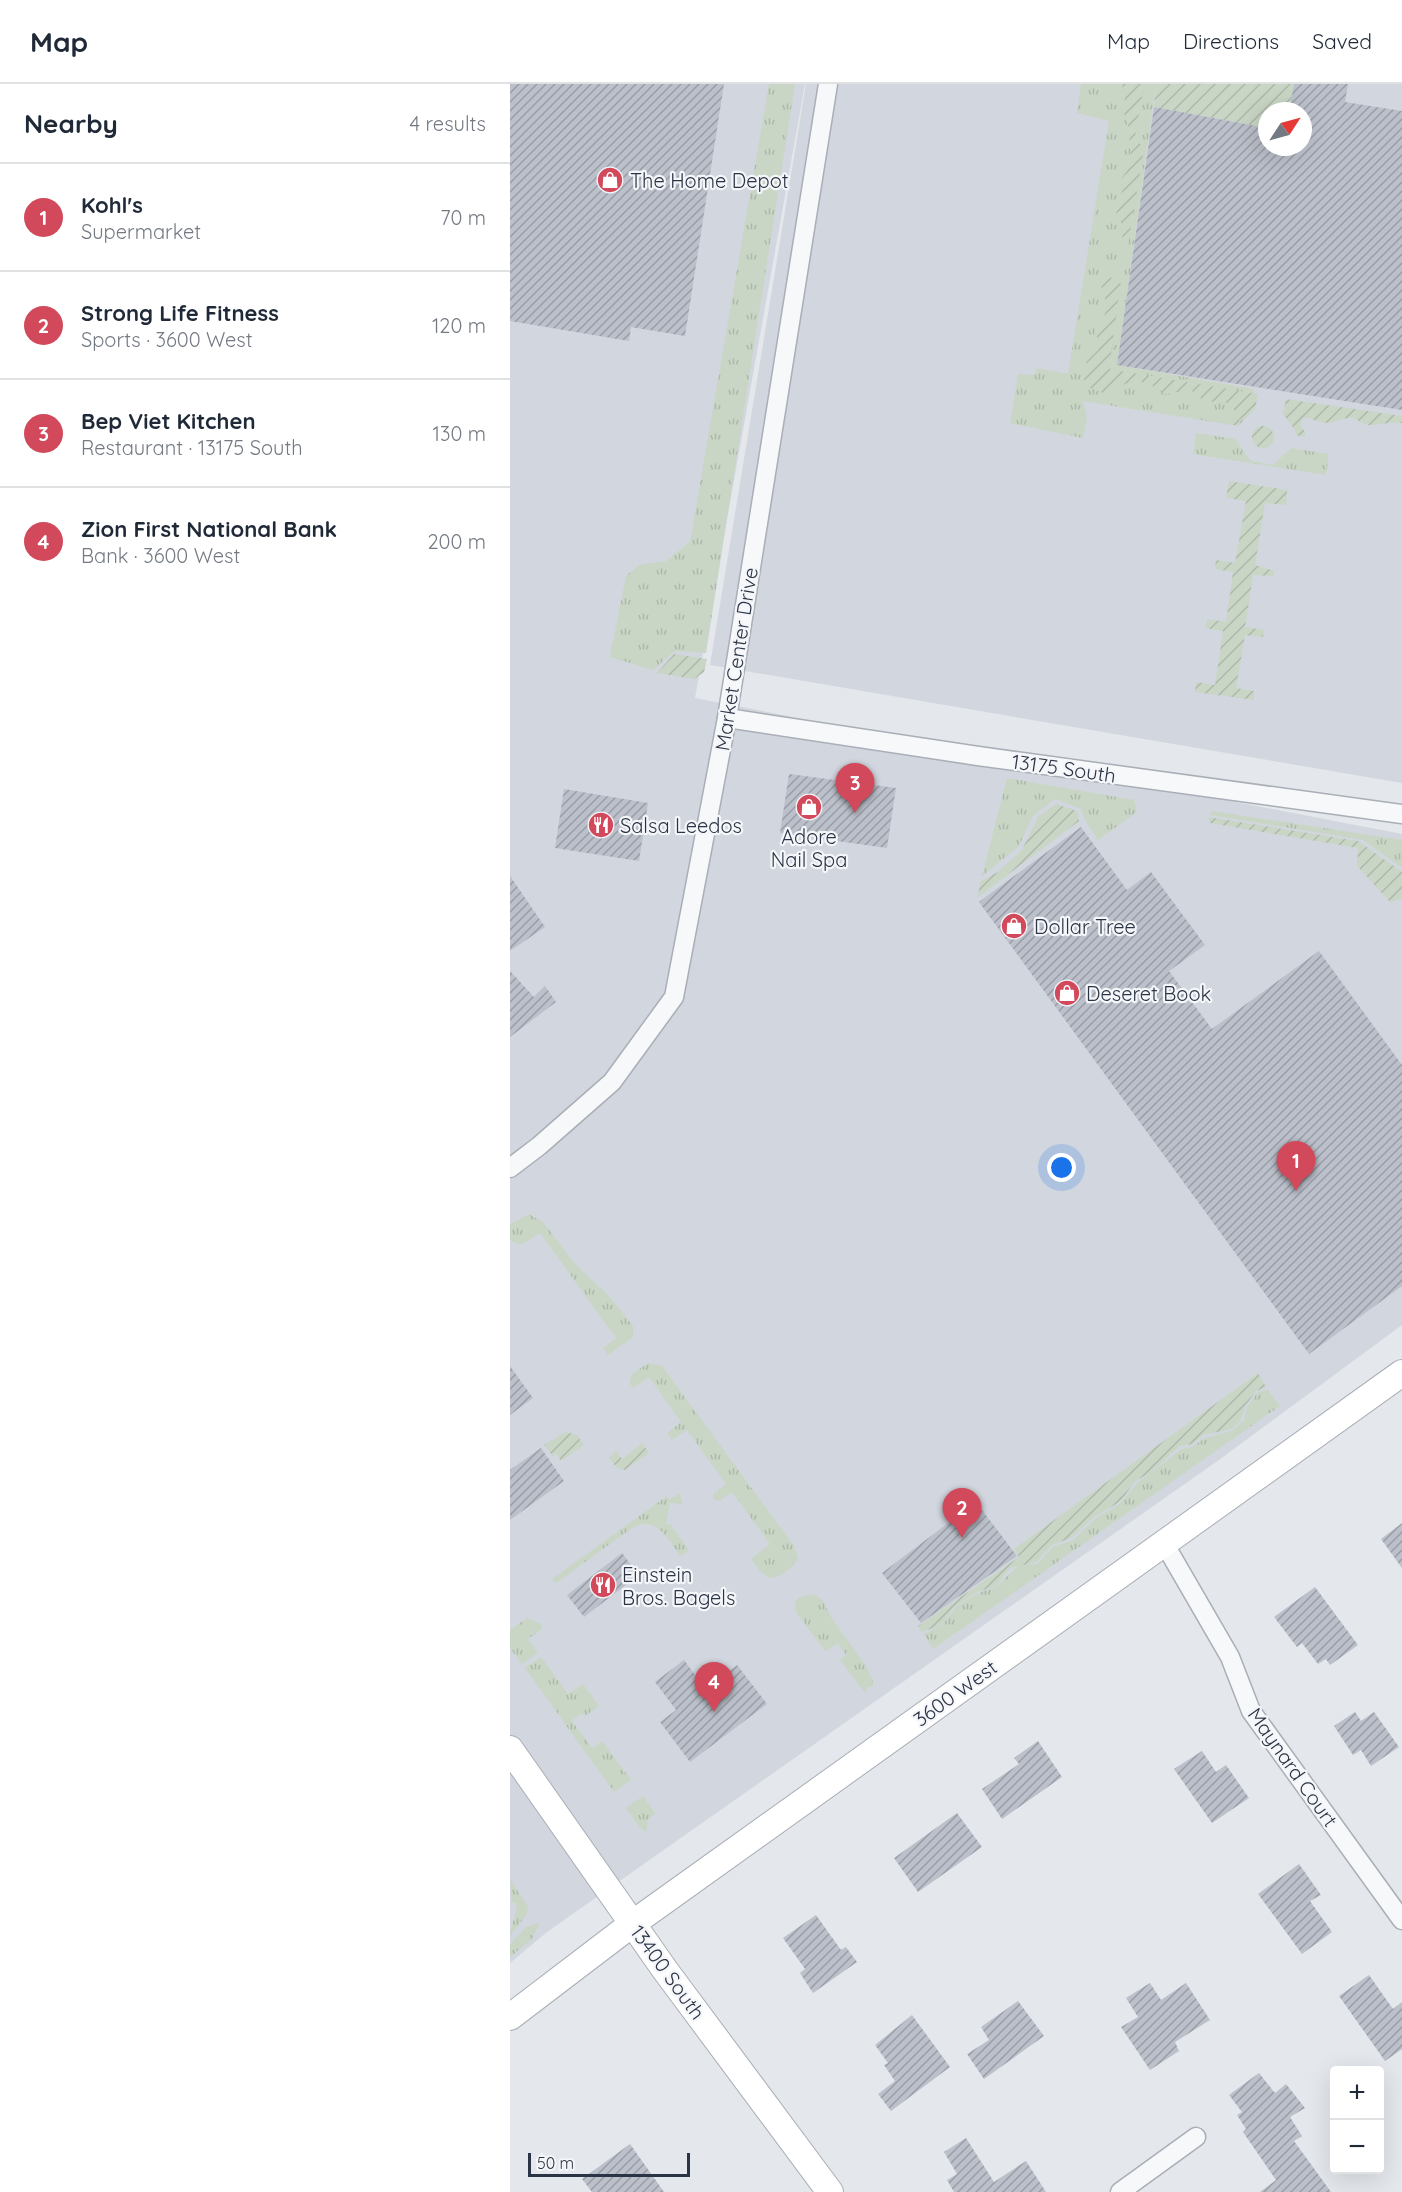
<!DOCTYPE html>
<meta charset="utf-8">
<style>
body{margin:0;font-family:Quicksand,sans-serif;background:#f2f2f3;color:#1f2937}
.controls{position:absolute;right:18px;bottom:18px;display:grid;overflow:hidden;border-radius:6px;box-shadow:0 6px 24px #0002}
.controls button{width:54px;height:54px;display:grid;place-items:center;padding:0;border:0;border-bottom:2px solid #e0e1e3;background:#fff;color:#1f2937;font:30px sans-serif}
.compass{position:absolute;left:748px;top:18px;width:54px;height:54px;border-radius:50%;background:#fff;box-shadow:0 6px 24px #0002;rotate:54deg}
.scale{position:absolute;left:18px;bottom:15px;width:162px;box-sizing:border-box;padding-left:6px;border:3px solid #2b3445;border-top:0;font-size:16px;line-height:21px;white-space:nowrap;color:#2b3445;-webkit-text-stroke:4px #f4f6f9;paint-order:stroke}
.you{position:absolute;left:552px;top:1084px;width:21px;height:21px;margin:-15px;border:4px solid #fff;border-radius:50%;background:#1a73e8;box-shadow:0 0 0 9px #1a73e833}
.badge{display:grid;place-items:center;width:39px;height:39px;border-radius:50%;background:#d1495b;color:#fff;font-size:20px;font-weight:700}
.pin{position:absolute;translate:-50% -50px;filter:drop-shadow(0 2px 3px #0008)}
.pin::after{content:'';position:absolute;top:32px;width:21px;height:18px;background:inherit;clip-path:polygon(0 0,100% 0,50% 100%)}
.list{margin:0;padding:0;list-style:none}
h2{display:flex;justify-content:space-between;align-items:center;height:78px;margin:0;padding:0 24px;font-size:26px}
h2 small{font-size:20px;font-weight:400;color:#747a83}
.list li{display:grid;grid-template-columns:39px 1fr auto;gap:18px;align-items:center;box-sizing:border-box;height:108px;padding:0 24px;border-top:2px solid #e0e1e3}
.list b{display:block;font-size:22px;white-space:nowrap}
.list p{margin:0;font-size:20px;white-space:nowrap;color:#747a83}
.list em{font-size:20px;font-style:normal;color:#747a83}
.map{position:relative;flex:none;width:892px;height:2108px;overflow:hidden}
header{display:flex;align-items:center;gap:36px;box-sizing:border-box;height:84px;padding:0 30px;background:#fff;border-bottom:2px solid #e0e1e3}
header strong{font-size:28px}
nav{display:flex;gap:33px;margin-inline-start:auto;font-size:21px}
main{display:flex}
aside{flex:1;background:#fff}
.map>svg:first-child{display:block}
.built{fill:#d2d6de;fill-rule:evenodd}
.grass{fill:url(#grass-tufts)}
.garden{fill:url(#garden-furrows)}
.building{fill:url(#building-hatch)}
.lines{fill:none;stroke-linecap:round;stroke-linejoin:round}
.street-casing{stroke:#a9aeb7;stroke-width:21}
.secondary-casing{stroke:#a9aeb7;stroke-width:28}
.street{stroke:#f7f8fa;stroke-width:18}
.secondary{stroke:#fff;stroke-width:26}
.labels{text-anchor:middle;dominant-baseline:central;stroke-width:4.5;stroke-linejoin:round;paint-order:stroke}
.poi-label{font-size:20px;fill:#2b3445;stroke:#f4f6f9;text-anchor:start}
.street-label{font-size:20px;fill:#2b3445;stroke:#f4f6f9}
</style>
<header>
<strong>Map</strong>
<nav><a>Map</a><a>Directions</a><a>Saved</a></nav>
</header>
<main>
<aside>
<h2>Nearby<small>4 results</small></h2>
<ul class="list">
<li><span class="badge">1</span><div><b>Kohl's</b><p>Supermarket</p></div><em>70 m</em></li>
<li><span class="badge">2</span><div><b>Strong Life Fitness</b><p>Sports · 3600 West</p></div><em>120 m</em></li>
<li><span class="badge">3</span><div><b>Bep Viet Kitchen</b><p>Restaurant · 13175 South</p></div><em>130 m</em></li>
<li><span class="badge">4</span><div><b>Zion First National Bank</b><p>Bank · 3600 West</p></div><em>200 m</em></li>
</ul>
</aside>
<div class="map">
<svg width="892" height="2108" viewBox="0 0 892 2108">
<defs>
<pattern id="grass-tufts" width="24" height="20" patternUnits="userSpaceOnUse" patternTransform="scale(1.5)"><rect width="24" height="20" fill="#c9d6c5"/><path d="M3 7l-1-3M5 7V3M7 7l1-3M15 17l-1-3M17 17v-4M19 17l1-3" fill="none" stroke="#adb8ab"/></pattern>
<pattern id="garden-furrows" width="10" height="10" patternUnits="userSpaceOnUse" patternTransform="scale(1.5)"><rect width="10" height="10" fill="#c9d6c5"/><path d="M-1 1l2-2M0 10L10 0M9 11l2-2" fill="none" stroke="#adb8ab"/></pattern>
<pattern id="building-hatch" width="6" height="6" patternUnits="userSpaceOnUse" patternTransform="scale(1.5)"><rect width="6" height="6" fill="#bbc0ca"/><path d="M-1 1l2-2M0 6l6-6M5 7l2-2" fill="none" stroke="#989da6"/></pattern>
</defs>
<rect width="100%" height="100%" fill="#e4e7ec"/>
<g class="built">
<polygon points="0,0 295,0 185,614 892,750 892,1241 706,1378 37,1848 0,1879"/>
<path d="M296 0H892V699L200 581ZM757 27H793V63H757Z"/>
</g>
<g class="grass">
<polygon points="259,0 285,0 196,569 165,567 143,586 100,573 116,492 129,481 156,477 180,458"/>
<polygon points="571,0 646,0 607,281 744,305 745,325 728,342 573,317 577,334 573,354 500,339 508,290 524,291 527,284 558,290 599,37 567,29"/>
<polygon points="686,349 725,355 741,377 763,381 781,364 819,370 816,391 683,370"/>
<polygon points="497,694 624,716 627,728 588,756 575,736 571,725 545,715 523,732 509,762 472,792"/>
<polygon points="702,727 892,756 892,784 853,756 700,731"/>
<path d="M19 1130 34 1139 64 1179 99 1212 123 1242V1253L98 1271 93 1264 106 1254 30 1149C19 1155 12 1166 0 1156V1140Z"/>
<path d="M138 1279 152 1282 284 1462 288 1474C285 1481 281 1484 275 1488 257 1502 252 1489 241 1475L260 1460 222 1408 209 1417 203 1415V1410L216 1400 177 1346 162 1356 157 1349 171 1338 139 1293 123 1304 120 1300 121 1291Z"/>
<polygon points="758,1306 770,1322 423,1565 414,1550 432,1541 446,1523 468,1509 486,1503 510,1480 527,1480 544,1462 562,1457 585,1435 611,1419 627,1399 672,1365 682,1363 695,1354 722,1347 734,1336 737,1323 748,1308"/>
<path d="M169 1409 173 1420 160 1419 156 1440 161 1441 179 1466 170 1472C158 1455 146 1430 122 1444L46 1499 42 1495 157 1412 159 1416Z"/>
<polygon points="302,1510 312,1515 321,1533 357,1584 363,1597 363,1603 357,1603 355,1609 330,1576 336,1571 328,1559 315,1567 286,1528 285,1519 288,1514"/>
<polygon points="17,1534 31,1540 32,1545 18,1555 28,1569 12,1580 0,1564 0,1546"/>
<polygon points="31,1573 58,1610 73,1600 89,1622 75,1632 72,1629 62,1637 82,1664 92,1657 121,1696 104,1708 15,1584"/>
<polygon points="133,1712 145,1729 138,1736 136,1748 129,1743 116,1724"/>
<path d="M0 1795 18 1823 17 1830 0 1852C0 1840 8 1831 6 1819H2Z"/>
<polygon points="29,1839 22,1855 0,1873 0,1860 16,1843"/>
</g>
<g class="garden">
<polygon points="612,0 634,0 625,53 634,65 618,161 612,160 613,142 606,130 613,104 611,95 622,80 618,40 612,25 615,14"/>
<polygon points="646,0 784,0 779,27 757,27 757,44 644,23"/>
<path d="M590 192 611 195 599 285 748 310 745 325 729 336 728 342 719 340V334L725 328 723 322 713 317 695 318 681 306 656 310 643 302 625 296 593 309 578 303 572 291 577 277 589 265V258L585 248C593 236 600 226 594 211 592 202 589 201 590 192Z"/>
<path d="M776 315 892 332V339C881 337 871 341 859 341 851 341 846 332 838 334 827 335 824 341 810 338 804 337 800 333 793 334L790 341 795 348V353L786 351 785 346 773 330Z"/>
<circle cx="753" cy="353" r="11"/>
<polygon points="719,397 777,406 776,421 755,419 745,481 764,487 763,492 743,491 735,543 754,546 753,553 735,551 726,604 744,607 744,616 685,608 686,598 705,601 713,547 696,544 697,535 716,538 723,488 705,485 706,476 725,479 736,417 716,414"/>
<polygon points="164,570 197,575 194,588 184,595 147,589"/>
<polygon points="546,720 567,727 569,737 467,814 471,797 488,788 512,766 528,733"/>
<polygon points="698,733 848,757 892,788 892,815 880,818 847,782 848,764 700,739"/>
<polygon points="748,1289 756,1303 746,1307 736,1321 730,1337 722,1345 693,1351 683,1360 670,1362 640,1389 625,1397 611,1417 584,1433 561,1454 542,1461 526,1478 500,1484 486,1502 467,1508 443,1524 431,1541 412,1548 408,1542 509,1473 504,1465"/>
<polygon points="56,1348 67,1351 74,1361 51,1377 46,1370 43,1372 34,1361"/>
<polygon points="132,1359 139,1369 115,1386 107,1384 99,1374 106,1367 112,1375"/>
</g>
<g class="building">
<polygon points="0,0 214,0 175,252 121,243 119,257 0,237"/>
<polygon points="784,0 838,0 835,18 892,27 892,326 607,281 644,23 757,44 757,63 793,63 793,27 779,27"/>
<polygon points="279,690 386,704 377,764 270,749"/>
<polygon points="54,705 138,719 129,777 45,764"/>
<polygon points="571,743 617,806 641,788 695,861 659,887 702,945 809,867 892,981 892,1202 799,1270 469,818"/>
<polygon points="0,792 35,843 0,867"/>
<polygon points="0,887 24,913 35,902 46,918 0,953"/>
<polygon points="0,1282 23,1314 0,1331"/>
<polygon points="31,1364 54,1397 0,1436 0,1386"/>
<polygon points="466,1418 507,1472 411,1539 372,1489"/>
<polygon points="892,1439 892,1484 871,1455"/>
<polygon points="112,1469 129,1491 74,1533 57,1511"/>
<polygon points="805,1503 848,1561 820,1581 816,1575 808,1580 792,1559 787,1563 764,1533"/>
<polygon points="174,1576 195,1604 227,1581 257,1620 180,1678 150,1638 166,1626 145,1598"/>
<polygon points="845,1628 851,1637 864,1628 889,1663 861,1682 851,1666 843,1671 824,1642"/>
<polygon points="528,1657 552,1693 492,1735 472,1705 509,1680 504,1674"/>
<polygon points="692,1667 706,1688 716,1681 739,1714 702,1739 664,1685"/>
<polygon points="447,1729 472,1763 408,1808 384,1774"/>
<polygon points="789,1780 811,1811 800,1817 822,1848 792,1870 748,1810"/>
<polygon points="306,1831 331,1866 336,1863 347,1878 303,1909 290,1889 295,1885 273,1854"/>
<polygon points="859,1891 883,1925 892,1918 892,1965 875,1977 829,1912"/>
<polygon points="640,1899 651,1916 676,1899 700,1936 665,1958 669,1967 640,1986 611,1943 628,1933 616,1914"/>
<polygon points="508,1917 534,1952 474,1995 457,1970 479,1956 471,1943"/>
<polygon points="402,1931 440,1983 381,2027 368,2010 385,1997 374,1981 378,1979 365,1961"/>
<polygon points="749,1989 765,2009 776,2000 795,2024 780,2033 792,2052 784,2057 821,2108 750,2108 766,2096 733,2048 736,2045 727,2031 732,2028 719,2011"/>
<polygon points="456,2054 484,2098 516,2077 536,2108 444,2108 437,2096 447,2090 434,2068"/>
<polygon points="120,2060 154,2108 82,2108 72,2095"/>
</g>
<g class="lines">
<g class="street-casing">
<g id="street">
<polyline points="217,634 468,672 892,730"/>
<polyline points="0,1084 29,1062 102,998 164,913 217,634 318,0"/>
<polyline points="654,1459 720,1573 741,1627 892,1836"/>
<polyline points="610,2108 686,2053"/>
</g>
</g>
<g class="secondary-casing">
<g id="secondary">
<polyline points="0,1665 155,1886 320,2108"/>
<polyline points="0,1933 122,1840 892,1289"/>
</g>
</g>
<use href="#street" class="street"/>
<use href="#secondary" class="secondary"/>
</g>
<defs>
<g id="shop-disc" transform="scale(1.35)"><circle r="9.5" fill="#d1495b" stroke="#f4f6f9"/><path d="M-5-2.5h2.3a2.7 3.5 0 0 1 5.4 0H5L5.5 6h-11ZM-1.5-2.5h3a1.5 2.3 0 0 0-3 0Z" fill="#fff"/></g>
<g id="restaurant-disc" transform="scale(1.35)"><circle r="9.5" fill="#d1495b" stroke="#f4f6f9"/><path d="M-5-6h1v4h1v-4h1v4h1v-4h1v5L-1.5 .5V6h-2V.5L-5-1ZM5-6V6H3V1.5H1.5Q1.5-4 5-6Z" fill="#fff"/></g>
</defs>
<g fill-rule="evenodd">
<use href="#shop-disc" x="100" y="96"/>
<use href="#shop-disc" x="299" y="723"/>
<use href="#restaurant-disc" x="91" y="741"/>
<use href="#shop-disc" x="504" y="842"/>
<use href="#shop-disc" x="557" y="909"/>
<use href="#restaurant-disc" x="93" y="1501"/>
</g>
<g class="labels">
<g class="poi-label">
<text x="120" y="96">The Home Depot</text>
<text x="110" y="741">Salsa Leedos</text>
<text x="299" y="752" text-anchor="middle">Adore<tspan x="299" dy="23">Nail Spa</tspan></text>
<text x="524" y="842">Dollar Tree</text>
<text x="576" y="909">Deseret Book</text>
<text x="112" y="1490">Einstein<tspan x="112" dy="23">Bros. Bagels</tspan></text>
</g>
<g class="street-label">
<text transform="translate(226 575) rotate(-81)">Market Center Drive</text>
<text transform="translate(554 684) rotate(8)">13175 South</text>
<text transform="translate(445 1609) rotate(-36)">3600 West</text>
<text transform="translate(783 1683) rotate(55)">Maynard Court</text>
<text transform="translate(158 1888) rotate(54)">13400 South</text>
</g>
</g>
</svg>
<div class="controls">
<button>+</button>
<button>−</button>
</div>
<svg class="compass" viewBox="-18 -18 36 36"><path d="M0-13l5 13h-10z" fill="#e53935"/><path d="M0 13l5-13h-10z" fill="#747a83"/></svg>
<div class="scale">50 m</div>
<div class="you"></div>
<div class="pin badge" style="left:786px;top:1107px">1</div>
<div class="pin badge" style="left:452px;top:1454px">2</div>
<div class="pin badge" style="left:345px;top:729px">3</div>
<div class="pin badge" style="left:204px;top:1628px">4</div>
</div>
</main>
